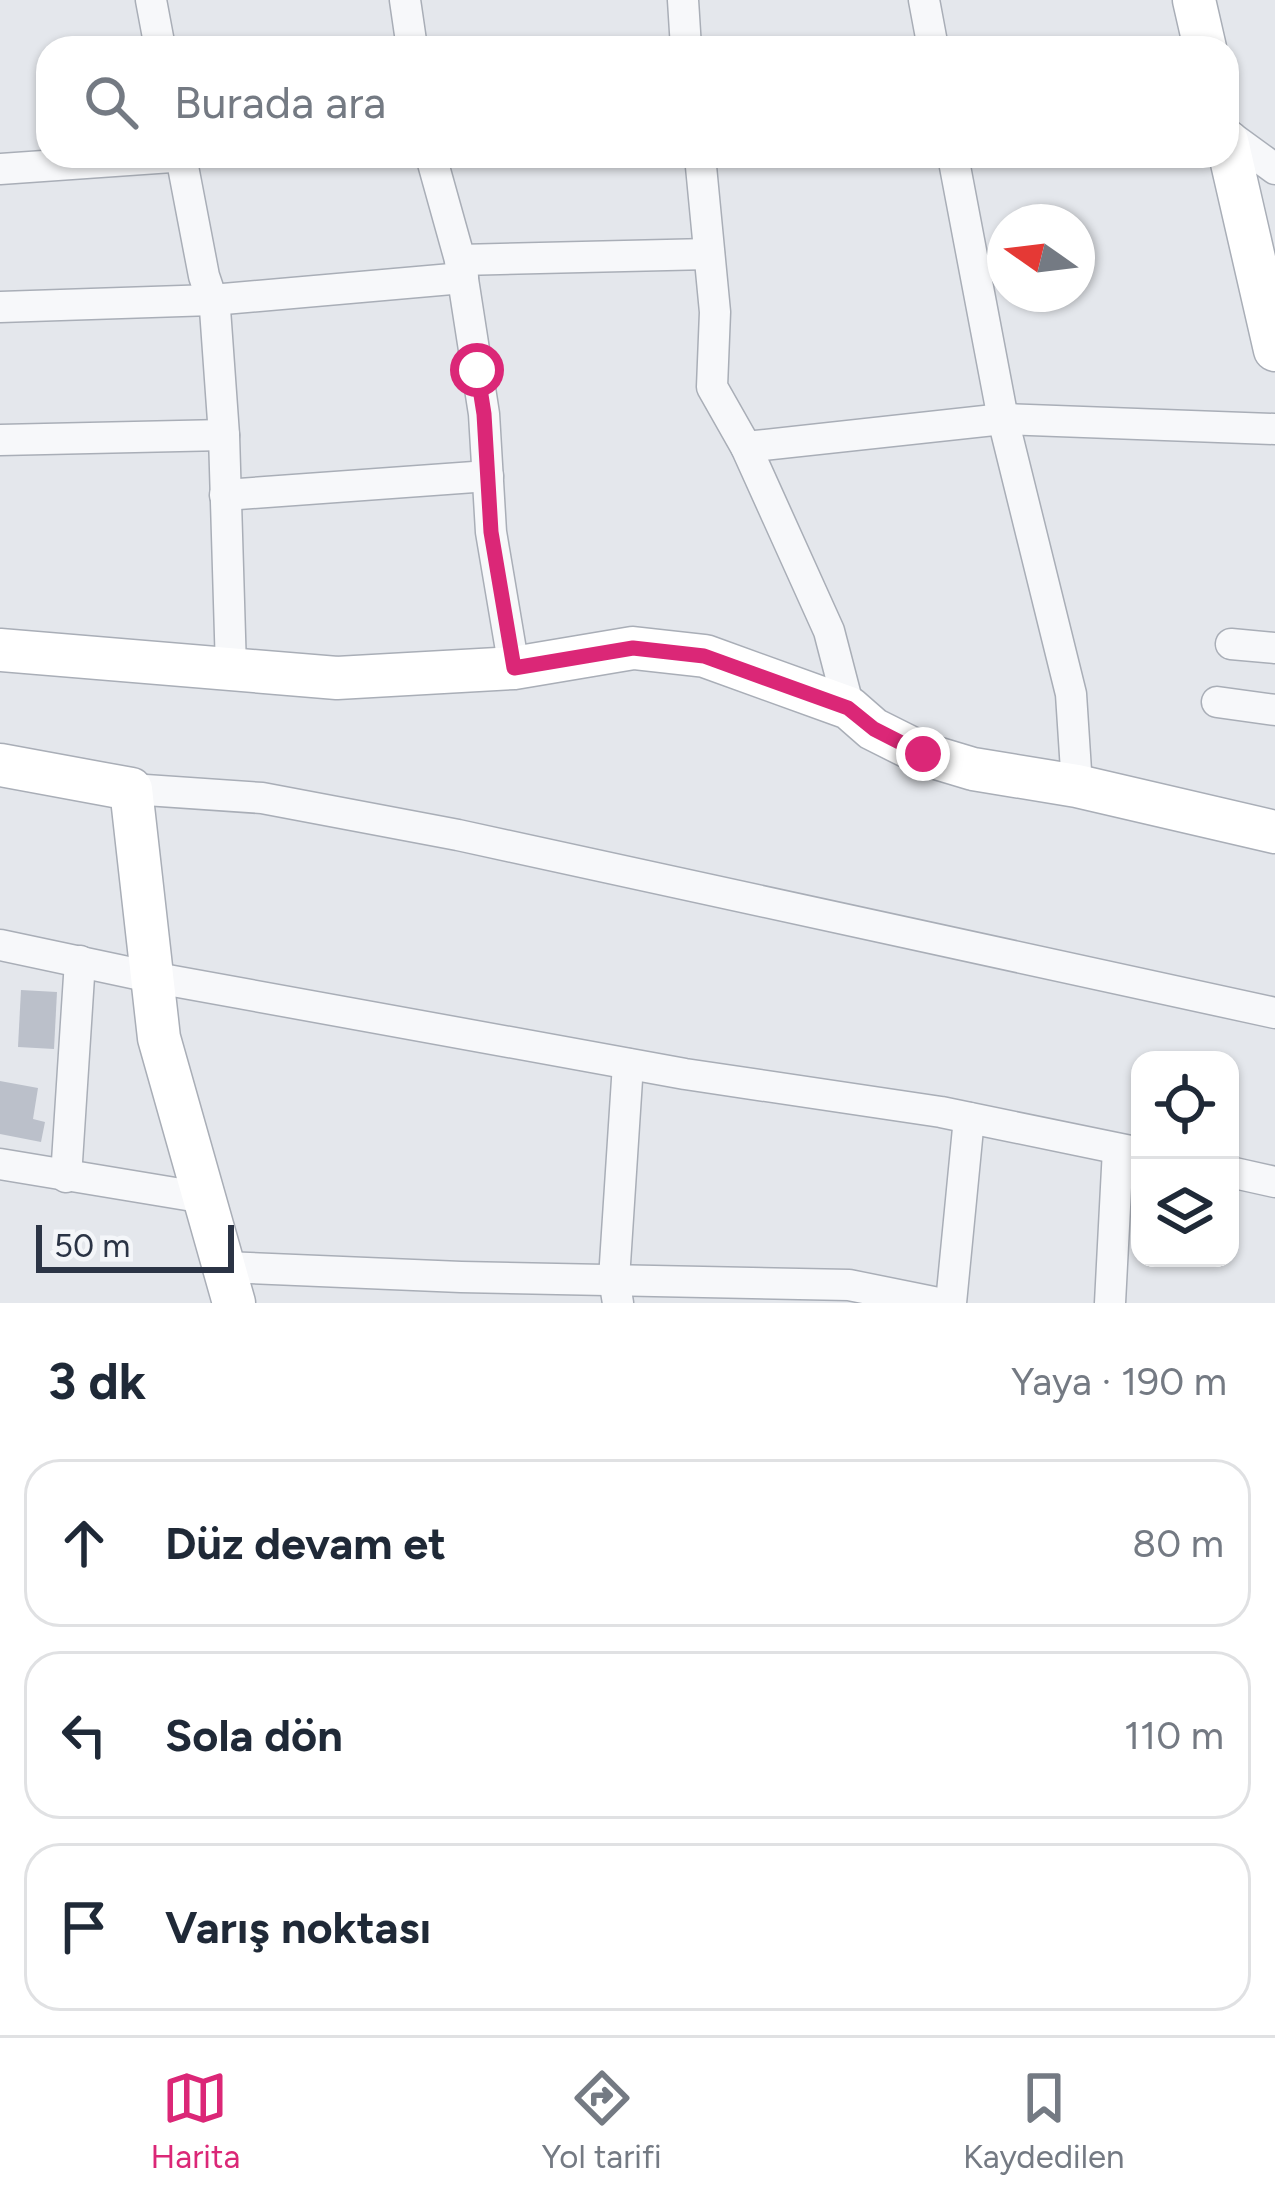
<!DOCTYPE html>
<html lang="tr">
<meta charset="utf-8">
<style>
body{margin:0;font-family:Figtree,sans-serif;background:#f2f2f3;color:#1f2937}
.controls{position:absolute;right:36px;bottom:36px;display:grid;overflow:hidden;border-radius:24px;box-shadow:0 3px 9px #0004}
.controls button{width:108px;height:108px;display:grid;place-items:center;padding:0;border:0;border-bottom:3px solid #e0e1e3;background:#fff;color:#1f2937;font:60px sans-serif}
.compass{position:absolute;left:987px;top:204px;width:108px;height:108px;border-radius:50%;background:#fff;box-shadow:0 3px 9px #0004;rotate:284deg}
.scale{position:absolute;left:36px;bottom:30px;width:198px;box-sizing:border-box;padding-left:12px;border:6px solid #2b3445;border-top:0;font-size:33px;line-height:42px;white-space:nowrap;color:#2b3445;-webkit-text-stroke:9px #f4f6f9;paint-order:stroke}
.stop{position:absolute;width:36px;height:36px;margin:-27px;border:9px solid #db2777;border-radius:50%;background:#fff}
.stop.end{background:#db2777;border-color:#fff;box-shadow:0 3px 12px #0008}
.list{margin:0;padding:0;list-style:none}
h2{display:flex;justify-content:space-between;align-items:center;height:156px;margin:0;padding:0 48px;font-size:51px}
h2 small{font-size:39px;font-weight:400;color:#747a83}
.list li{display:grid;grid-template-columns:78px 1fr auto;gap:36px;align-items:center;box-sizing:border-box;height:168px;margin:0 24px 24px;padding:0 24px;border:3px solid #e0e1e3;border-radius:36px}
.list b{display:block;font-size:45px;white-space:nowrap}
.list em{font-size:39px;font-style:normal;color:#747a83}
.icon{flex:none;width:66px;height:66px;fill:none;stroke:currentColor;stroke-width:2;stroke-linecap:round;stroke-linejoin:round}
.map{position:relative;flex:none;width:1275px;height:1303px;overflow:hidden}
.search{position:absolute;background:#fff;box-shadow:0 3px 9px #0004;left:36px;right:36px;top:36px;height:132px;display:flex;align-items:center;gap:30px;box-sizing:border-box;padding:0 42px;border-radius:36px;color:#747a83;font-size:45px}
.sheet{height:732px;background:#fff}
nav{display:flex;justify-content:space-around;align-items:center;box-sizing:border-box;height:168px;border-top:3px solid #e0e1e3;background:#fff;font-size:33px;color:#747a83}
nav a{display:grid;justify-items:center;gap:6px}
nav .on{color:#db2777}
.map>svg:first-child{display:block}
.building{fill:#bbc0ca}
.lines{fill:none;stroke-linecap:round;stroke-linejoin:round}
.street-casing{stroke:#a9aeb7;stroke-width:33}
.secondary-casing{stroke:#a9aeb7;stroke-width:45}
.street{stroke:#f7f8fa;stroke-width:30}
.secondary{stroke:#fff;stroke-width:42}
.route{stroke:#db2777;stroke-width:15}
</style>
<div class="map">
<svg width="1275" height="1303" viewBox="0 0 1275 1303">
<rect width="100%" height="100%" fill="#e4e7ec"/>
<g class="building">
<polygon points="21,990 57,992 54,1049 18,1047"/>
<polygon points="0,1081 38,1088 33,1119 45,1122 41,1142 0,1134"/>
</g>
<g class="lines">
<g class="street-casing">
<g id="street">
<polyline points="151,0 160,48"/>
<polyline points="405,0 412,48"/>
<polyline points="683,0 686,48"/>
<polyline points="924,0 933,48"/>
<polyline points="1227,134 1275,169"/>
<polyline points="181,156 204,276 215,309 224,435 231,669"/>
<polyline points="431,156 460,260 484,414 491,532 514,668"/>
<polyline points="700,156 715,312 712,387 746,447 829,631 849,708"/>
<polyline points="953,156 1003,419 1071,694 1077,786"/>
<polyline points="0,169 186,156"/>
<polyline points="460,260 709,254"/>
<polyline points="0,307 212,300 463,278"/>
<polyline points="0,440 224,435"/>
<polyline points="746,447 1003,419 1275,429"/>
<polyline points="225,495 488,476"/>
<polyline points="1231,644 1275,648"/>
<polyline points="1217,702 1275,710"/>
<polyline points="131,789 262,798 458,835 1275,1013"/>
<polyline points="0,945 151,977 685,1074 941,1112 1140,1153"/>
<polyline points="0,1164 205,1198"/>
<polyline points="1230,1172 1275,1182"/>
<polyline points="66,1177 80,961"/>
<polyline points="224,1267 461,1277 849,1285 938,1303"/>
<polyline points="618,1303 614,1279 628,1064"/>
<polyline points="951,1303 969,1118"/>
<polyline points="1110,1303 1118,1149"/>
</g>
</g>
<g class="secondary-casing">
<g id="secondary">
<polyline points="1194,0 1205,48"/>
<polyline points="1227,141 1275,350"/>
<polyline points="0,650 337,678 514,668 633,648 705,656 849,708 873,729 923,754 973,769 1077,786 1275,832"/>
<polyline points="0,765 131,789 159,1038 234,1303"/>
</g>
</g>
<use href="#street" class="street"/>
<use href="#secondary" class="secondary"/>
</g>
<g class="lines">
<polyline class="route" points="477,370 484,414 491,532 514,668 633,648 704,656 848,708 874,729 923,754"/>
</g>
</svg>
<div class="controls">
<button><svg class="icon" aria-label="locate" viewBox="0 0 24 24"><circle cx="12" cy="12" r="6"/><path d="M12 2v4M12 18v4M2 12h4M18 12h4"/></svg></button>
<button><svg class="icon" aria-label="layers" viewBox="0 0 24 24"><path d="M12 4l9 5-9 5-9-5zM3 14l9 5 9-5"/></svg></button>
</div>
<svg class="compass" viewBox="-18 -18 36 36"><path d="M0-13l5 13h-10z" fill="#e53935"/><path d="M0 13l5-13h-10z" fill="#747a83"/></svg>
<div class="scale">50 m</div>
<div class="stop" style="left:477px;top:370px"></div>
<div class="stop end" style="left:923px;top:754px"></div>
<div class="search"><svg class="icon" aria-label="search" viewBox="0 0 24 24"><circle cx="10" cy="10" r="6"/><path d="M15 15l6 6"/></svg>Burada ara</div>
</div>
<section class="sheet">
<h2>3 dk<small>Yaya · 190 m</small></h2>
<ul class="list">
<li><svg class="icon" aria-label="ahead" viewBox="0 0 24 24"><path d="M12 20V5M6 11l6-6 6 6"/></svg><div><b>Düz devam et</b></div><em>80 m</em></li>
<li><svg class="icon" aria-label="left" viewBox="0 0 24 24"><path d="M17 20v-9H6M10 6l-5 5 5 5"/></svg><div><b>Sola dön</b></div><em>110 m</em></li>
<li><svg class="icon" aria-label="arrive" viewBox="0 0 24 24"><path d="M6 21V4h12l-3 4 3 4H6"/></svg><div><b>Varış noktası</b></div></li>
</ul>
</section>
<nav>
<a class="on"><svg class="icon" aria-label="map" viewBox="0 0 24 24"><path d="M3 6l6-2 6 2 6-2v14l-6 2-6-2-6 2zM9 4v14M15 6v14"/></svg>Harita</a>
<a><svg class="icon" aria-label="directions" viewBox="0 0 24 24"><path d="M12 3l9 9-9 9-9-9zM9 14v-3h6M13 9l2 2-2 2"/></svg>Yol tarifi</a>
<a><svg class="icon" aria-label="saved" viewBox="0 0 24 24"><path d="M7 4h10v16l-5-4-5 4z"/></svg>Kaydedilen</a>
</nav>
